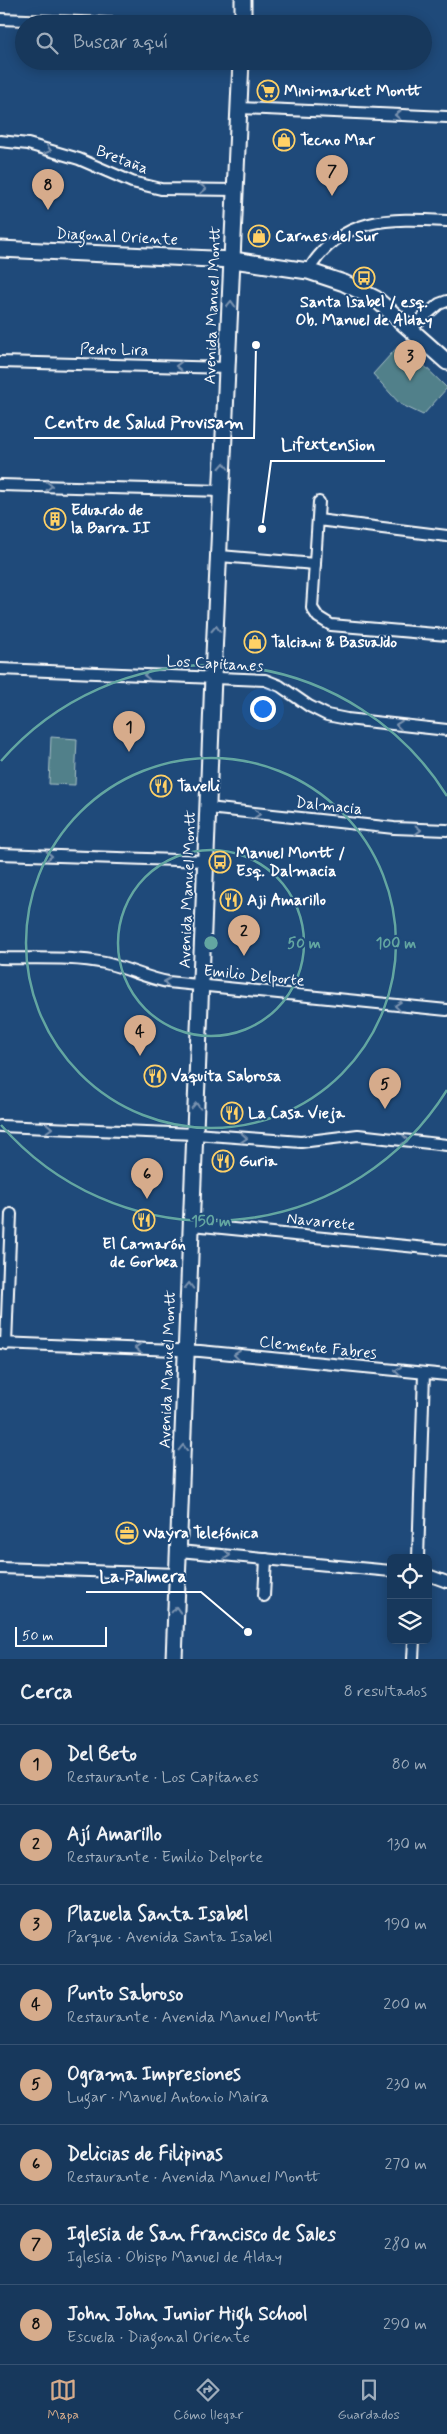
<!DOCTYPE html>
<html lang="es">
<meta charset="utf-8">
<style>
body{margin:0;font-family:Mynerve,sans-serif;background:#244365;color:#f1f3f6}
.controls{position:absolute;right:15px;bottom:15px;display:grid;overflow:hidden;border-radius:8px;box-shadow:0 2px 12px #0003}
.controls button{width:45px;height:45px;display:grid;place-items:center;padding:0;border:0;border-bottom:1px solid #365272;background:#17385c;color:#f1f3f6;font:25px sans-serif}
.scale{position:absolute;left:15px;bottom:12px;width:92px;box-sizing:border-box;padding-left:5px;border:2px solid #fff;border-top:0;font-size:14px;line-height:18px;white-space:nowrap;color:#fff;-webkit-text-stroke:4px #1f4a7a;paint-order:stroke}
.you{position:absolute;left:262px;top:708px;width:18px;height:18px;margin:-12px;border:4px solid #fff;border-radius:50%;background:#1a73e8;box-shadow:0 0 0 8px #1a73e833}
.badge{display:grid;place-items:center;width:32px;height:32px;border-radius:50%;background:#d6ab8b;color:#111;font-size:16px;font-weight:700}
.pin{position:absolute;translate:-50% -41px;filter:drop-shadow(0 1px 2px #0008)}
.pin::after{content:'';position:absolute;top:26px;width:18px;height:15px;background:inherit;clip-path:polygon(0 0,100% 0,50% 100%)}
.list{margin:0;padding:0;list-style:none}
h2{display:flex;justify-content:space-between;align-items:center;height:65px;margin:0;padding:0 20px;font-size:21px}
h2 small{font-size:16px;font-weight:400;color:#9eacbb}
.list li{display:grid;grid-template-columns:32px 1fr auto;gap:15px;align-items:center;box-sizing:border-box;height:80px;padding:0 20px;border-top:1px solid #365272}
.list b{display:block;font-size:19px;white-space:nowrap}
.list p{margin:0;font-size:16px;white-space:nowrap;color:#9eacbb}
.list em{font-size:16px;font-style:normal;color:#9eacbb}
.icon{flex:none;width:28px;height:28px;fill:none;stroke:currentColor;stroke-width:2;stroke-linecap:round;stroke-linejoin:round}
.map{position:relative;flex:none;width:447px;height:1659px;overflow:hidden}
.search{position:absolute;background:#17385c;box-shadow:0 2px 12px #0003;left:15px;right:15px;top:15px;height:55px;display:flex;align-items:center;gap:12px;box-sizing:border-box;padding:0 18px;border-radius:28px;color:#9eacbb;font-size:19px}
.sheet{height:705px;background:#17385c}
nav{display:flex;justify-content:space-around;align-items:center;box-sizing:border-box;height:70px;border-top:1px solid #365272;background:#17385c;font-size:14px;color:#9eacbb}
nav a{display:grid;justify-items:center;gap:2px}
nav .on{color:#d6ab8b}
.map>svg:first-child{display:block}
.park{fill:#51808a;stroke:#a8c0c4}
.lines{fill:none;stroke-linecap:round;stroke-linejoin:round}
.street-casing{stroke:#fff;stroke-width:14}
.secondary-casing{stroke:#fff;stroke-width:19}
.street{stroke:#1f4a7a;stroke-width:10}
.secondary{stroke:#1f4a7a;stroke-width:15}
.oneway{stroke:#7992af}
.ring{fill:none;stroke:#63a6a1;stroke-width:2.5}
.labels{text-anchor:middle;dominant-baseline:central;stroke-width:4;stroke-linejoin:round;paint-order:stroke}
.poi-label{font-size:16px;font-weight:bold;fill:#fff;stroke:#1f4a7a;text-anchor:start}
.street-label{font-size:16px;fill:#fff;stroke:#1f4a7a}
.centre{fill:#63a6a1;stroke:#1f4a7a;stroke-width:2.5}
.ring-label{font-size:15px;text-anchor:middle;font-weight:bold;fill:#63a6a1;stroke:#1f4a7a;stroke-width:4;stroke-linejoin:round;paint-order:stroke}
.leader{fill:none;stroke:#fff;stroke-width:2}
.callout-dot{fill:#fff;stroke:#1f4a7a;stroke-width:2}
.callout-label{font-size:18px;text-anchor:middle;font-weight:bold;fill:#fff;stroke:#1f4a7a;stroke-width:4;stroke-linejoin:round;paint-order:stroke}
</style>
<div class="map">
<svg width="447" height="1659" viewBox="0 0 447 1659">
<rect width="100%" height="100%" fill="#1f4a7a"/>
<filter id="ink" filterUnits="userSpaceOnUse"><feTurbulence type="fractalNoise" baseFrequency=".02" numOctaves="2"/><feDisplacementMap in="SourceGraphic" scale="10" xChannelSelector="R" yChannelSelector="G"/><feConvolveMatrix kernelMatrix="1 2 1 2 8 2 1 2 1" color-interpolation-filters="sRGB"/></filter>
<g filter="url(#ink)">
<g class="park">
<polygon points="401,343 447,388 423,415 400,404 373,374"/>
<polygon points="51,737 77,739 75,785 49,784"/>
</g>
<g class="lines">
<g class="street-casing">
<g id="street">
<polyline points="0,19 134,24"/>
<polyline points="240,108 447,117"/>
<polyline points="0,141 28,144 79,159 132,182 161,189 236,190"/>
<path d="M308 271C341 216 389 218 447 221"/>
<polyline points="411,328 439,304 447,301"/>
<polyline points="0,362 228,368"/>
<polyline points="0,485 223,491"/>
<polyline points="319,502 312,608 318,617 331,625 447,635"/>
<polyline points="318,520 447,536"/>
<polyline points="220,556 315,564"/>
<polyline points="0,669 265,680 280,686 309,706 327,715 347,719 447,730"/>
<polyline points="208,808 394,828 447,830"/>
<polyline points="0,854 206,861"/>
<path d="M0 958C34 959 71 956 105 963 127 968 146 978 168 982L447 1010"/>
<polyline points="0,1126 195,1134 301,1142 358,1135 447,1145"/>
<polyline points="192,1225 447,1250"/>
<polyline points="0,1343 200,1351 447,1375"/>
<polyline points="6,1344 11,1214"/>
<polyline points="179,1551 391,1571"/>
<polyline points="418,1558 424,1373"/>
<polyline points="0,1568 178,1574"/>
<polyline points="428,1575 447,1582"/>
<polyline points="264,1596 266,1559"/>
<polyline points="413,1659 414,1640"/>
</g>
</g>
<g class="secondary-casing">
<g id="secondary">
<polyline points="243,24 243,0"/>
<polyline points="0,249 233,260 308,271 344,283 376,299 447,362"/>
<polyline points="174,1659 213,677 241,61"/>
</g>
</g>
<use href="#street" class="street"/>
<use href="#secondary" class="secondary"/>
</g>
<defs><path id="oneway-chevron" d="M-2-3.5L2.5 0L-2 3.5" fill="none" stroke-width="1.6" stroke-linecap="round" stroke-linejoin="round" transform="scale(1.25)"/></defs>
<g class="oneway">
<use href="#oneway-chevron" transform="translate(398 115) rotate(-178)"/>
<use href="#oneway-chevron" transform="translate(48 150) rotate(16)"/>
<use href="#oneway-chevron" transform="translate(203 189) rotate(1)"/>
<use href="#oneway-chevron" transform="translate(231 304) rotate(-88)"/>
<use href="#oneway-chevron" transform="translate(179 366) rotate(-179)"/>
<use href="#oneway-chevron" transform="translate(224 466) rotate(-87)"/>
<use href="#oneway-chevron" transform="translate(49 486) rotate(1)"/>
<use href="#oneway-chevron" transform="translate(216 629) rotate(-87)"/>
<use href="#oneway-chevron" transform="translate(147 675) rotate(-178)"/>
<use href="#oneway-chevron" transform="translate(399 725) rotate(-174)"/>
<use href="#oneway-chevron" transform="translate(257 814) rotate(6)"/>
<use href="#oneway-chevron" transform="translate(418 830) rotate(2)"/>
<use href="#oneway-chevron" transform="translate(49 856) rotate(2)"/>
<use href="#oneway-chevron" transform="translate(167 982) rotate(-171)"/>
<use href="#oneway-chevron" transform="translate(398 1006) rotate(-174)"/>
<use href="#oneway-chevron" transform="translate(196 1106) rotate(-88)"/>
<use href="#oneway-chevron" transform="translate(49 1128) rotate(2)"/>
<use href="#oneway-chevron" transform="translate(244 1138) rotate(4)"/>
<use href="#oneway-chevron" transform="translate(405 1140) rotate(7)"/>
<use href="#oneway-chevron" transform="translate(189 1286) rotate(-88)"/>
<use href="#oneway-chevron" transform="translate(138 1348) rotate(-178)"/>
<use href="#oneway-chevron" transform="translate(237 1355) rotate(-174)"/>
<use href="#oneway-chevron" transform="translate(398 1371) rotate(-174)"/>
<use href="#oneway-chevron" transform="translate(183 1448) rotate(-88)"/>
<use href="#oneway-chevron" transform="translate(227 1555) rotate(6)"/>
<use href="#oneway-chevron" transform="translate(176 1610) rotate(-88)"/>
</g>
</g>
<g class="ring">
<circle cx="211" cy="943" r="93"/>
<circle cx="211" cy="943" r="185"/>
<path d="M447 1090A278 278 0 0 1 1 1125M1 761A278 278 0 0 1 447 796"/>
</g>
<defs>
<g id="supermarket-ring" transform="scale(1.125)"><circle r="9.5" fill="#1f4a7a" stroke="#ffd166" stroke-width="1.5"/><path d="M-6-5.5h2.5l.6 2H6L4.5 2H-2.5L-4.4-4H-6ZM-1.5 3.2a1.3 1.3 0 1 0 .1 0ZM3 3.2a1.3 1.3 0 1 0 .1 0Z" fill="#ffd166"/></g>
<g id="shop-ring" transform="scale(1.125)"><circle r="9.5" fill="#1f4a7a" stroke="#ffd166" stroke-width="1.5"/><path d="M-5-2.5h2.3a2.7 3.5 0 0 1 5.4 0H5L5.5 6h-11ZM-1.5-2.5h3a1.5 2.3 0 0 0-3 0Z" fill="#ffd166"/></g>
<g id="bus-ring" transform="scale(1.125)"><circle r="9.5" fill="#1f4a7a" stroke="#ffd166" stroke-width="1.5"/><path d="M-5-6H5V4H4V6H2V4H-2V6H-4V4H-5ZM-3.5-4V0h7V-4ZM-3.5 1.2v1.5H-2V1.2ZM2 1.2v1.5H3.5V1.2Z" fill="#ffd166"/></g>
<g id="building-ring" transform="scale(1.125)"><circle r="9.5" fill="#1f4a7a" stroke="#ffd166" stroke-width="1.5"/><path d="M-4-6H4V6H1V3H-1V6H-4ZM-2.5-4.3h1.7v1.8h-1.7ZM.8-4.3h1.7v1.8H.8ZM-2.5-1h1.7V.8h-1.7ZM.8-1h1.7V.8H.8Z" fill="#ffd166"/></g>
<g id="restaurant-ring" transform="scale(1.125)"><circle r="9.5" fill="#1f4a7a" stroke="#ffd166" stroke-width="1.5"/><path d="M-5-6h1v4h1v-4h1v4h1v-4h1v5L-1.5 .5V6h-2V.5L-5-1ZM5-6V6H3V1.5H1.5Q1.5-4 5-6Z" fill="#ffd166"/></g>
<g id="office-ring" transform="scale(1.125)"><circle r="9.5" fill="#1f4a7a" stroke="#ffd166" stroke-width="1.5"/><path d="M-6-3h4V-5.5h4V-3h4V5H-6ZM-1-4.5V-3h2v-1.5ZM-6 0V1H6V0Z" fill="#ffd166"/></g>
</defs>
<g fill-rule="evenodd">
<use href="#supermarket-ring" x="268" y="91"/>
<use href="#shop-ring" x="284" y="140"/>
<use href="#shop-ring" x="259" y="236"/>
<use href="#bus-ring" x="364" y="278"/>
<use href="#building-ring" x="55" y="519"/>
<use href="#shop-ring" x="255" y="642"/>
<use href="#restaurant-ring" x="161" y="786"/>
<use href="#bus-ring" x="220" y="862"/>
<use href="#restaurant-ring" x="231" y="900"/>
<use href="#restaurant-ring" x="155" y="1076"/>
<use href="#restaurant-ring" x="232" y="1113"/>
<use href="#restaurant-ring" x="223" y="1161"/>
<use href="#restaurant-ring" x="144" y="1220"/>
<use href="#office-ring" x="127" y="1533"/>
</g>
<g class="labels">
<g class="poi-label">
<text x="284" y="91">Minimarket Montt</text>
<text x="300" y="140">Tecno Mar</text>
<text x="275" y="236">Carnes del Sur</text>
<text x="364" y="302" text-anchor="middle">Santa Isabel / esq.<tspan x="364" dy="18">Ob. Manuel de Alday</tspan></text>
<text x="71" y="510">Eduardo de<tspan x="71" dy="18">la Barra II</tspan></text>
<text x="271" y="642">Talciani &amp; Basualdo</text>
<text x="177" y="786">Tavelli</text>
<text x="236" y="853">Manuel Montt /<tspan x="236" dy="18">Esq. Dalmacia</tspan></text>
<text x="247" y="900">Aji Amarillo</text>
<text x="171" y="1076">Vaquita Sabrosa</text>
<text x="248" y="1113">La Casa Vieja</text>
<text x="239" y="1161">Guria</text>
<text x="144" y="1244" text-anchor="middle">El Camarón<tspan x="144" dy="18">de Gorbea</tspan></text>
<text x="143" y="1533">Wayra Telefónica</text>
</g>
<g class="street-label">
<text transform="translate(122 160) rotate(21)">Bretaña</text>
<text transform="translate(117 237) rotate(3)">Diagonal Oriente</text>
<text transform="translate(213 305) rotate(-88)">Avenida Manuel Montt</text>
<text transform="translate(114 350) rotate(1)">Pedro Lira</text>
<text transform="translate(215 664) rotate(3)">Los Capitanes</text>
<text transform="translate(329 806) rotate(6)">Dalmacia</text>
<text transform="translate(188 889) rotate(-88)">Avenida Manuel Montt</text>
<text transform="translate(254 976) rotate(6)">Emilio Delporte</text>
<text transform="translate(321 1222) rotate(6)">Navarrete</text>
<text transform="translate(318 1348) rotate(6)">Clemente Fabres</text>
<text transform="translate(168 1369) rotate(-88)">Avenida Manuel Montt</text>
</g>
</g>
<circle cx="211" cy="943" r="8" class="centre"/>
<g class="ring-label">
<text x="304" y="948">50 m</text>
<text x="396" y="948">100 m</text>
<text x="211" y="1226">150 m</text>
</g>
<path class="leader" d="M256 345L254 438H34M262 529L271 461H385M248 1632L201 1592H86"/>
<g class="callout-dot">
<circle cx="256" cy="345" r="5"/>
<circle cx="262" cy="529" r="5"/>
<circle cx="248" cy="1632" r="5"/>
</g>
<g class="callout-label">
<text x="144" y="428">Centro de Salud Provisam</text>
<text x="328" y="450">Lifextension</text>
<text x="143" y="1582">La Palmera</text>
</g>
</svg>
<div class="controls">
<button><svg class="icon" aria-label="locate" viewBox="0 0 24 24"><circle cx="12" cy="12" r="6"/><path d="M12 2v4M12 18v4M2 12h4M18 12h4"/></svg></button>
<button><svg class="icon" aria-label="layers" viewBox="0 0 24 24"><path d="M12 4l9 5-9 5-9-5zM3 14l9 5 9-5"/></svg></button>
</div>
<div class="scale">50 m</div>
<div class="you"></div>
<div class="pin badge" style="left:129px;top:752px">1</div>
<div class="pin badge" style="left:244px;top:956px">2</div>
<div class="pin badge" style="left:410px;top:381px">3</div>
<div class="pin badge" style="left:140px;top:1056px">4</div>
<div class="pin badge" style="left:385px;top:1109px">5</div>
<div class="pin badge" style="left:147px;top:1199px">6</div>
<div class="pin badge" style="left:332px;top:196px">7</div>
<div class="pin badge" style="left:48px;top:210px">8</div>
<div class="search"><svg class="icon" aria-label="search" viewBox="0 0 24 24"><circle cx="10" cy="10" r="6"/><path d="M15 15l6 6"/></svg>Buscar aquí</div>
</div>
<section class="sheet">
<h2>Cerca<small>8 resultados</small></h2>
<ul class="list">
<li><span class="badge">1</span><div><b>Del Beto</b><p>Restaurante · Los Capitanes</p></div><em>80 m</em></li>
<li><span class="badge">2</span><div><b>Ají Amarillo</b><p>Restaurante · Emilio Delporte</p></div><em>130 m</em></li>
<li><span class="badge">3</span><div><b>Plazuela Santa Isabel</b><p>Parque · Avenida Santa Isabel</p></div><em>190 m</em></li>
<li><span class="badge">4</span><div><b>Punto Sabroso</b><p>Restaurante · Avenida Manuel Montt</p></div><em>200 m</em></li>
<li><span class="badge">5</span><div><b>Ograma Impresiones</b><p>Lugar · Manuel Antonio Maira</p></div><em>230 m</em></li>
<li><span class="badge">6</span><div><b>Delicias de Filipinas</b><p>Restaurante · Avenida Manuel Montt</p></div><em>270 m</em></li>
<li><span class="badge">7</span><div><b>Iglesia de San Francisco de Sales</b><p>Iglesia · Obispo Manuel de Alday</p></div><em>280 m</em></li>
<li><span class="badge">8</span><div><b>John John Junior High School</b><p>Escuela · Diagonal Oriente</p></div><em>290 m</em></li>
</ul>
</section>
<nav>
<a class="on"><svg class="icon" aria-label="map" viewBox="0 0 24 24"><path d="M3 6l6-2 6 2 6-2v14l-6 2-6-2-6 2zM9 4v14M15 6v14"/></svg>Mapa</a>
<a><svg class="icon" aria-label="directions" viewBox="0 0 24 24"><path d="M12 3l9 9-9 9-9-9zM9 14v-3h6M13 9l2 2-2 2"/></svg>Cómo llegar</a>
<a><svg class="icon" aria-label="saved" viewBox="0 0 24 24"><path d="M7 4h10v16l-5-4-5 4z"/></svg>Guardados</a>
</nav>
